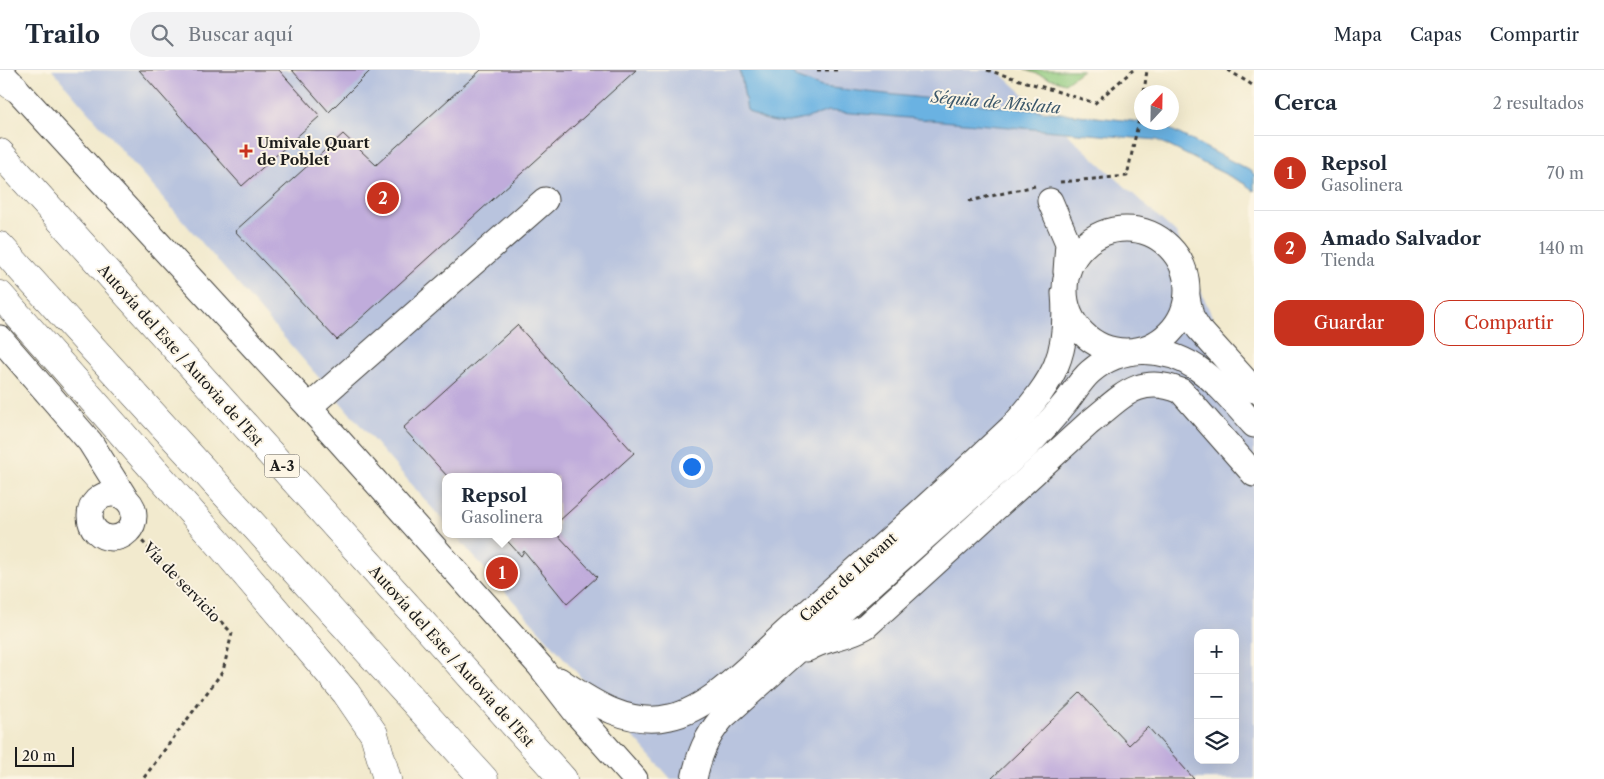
<!DOCTYPE html>
<html lang="es">
<meta charset="utf-8">
<style>
body{margin:0;font-family:"Libre Caslon Text",serif;background:#f2f2f3;color:#1f2937}
.controls{position:absolute;right:15px;bottom:15px;display:grid;overflow:hidden;border-radius:10px;box-shadow:0 5px 20px #0002}
.controls button{width:45px;height:45px;display:grid;place-items:center;padding:0;border:0;border-bottom:1px solid #e0e1e3;background:#fff;color:#1f2937;font:25px sans-serif}
.compass{position:absolute;left:1134px;top:15px;width:45px;height:45px;border-radius:50%;background:#fff;box-shadow:0 5px 20px #0002;rotate:22deg}
.scale{position:absolute;left:15px;bottom:12px;width:59px;box-sizing:border-box;padding-left:5px;border:2px solid #1c1c1c;border-top:0;font-size:14px;line-height:18px;white-space:nowrap;color:#1c1c1c;-webkit-text-stroke:4px #fcf5e5;paint-order:stroke}
.you{position:absolute;left:691px;top:396px;width:18px;height:18px;margin:-12px;border:4px solid #fff;border-radius:50%;background:#1a73e8;box-shadow:0 0 0 8px #1a73e833}
.badge{display:grid;place-items:center;width:32px;height:32px;border-radius:50%;background:#c8321e;color:#fff;font-size:16px;font-weight:700}
.pin{position:absolute;translate:-50% -50%;border:2px solid #fff;box-shadow:0 1px 5px #0006}
.popup{position:absolute;left:442px;top:403px;width:120px;height:65px;box-sizing:border-box;display:grid;place-content:center;border-radius:10px;background:#fff;filter:drop-shadow(0 1px 4px #0005);font-size:16px;white-space:nowrap;color:#747a83}
.popup b{font-size:19px;color:#1f2937}
.popup::after{content:'';position:absolute;left:50%;top:100%;margin-left:-10px;border:10px solid transparent;border-top-color:#fff}
.list{margin:0;padding:0;list-style:none}
h2{display:flex;justify-content:space-between;align-items:center;height:65px;margin:0;padding:0 20px;font-size:21px}
h2 small{font-size:16px;font-weight:400;color:#747a83}
.list li{display:grid;grid-template-columns:32px 1fr auto;gap:15px;align-items:center;box-sizing:border-box;height:75px;padding:0 20px;border-top:1px solid #e0e1e3}
.list b{display:block;font-size:19px;white-space:nowrap}
.list p{margin:0;font-size:16px;white-space:nowrap;color:#747a83}
.list em{font-size:16px;font-style:normal;color:#747a83}
.actions{display:flex;gap:10px;padding:15px 20px}
.actions a{flex:1;padding:11px 0;border:1px solid #c8321e;border-radius:15px;text-align:center;font-size:18px;color:#c8321e}
.actions .main{background:#c8321e;color:#fff}
.icon{flex:none;width:28px;height:28px;fill:none;stroke:currentColor;stroke-width:2;stroke-linecap:round;stroke-linejoin:round}
.map{position:relative;flex:none;width:1254px;height:709px;overflow:hidden}
header{display:flex;align-items:center;gap:30px;box-sizing:border-box;height:70px;padding:0 25px;background:#fff;border-bottom:1px solid #e0e1e3}
header strong{font-size:24px}
nav{display:flex;gap:28px;margin-inline-start:auto;font-size:18px}
.search{width:350px;height:45px;background:#f2f2f3;display:flex;align-items:center;gap:12px;box-sizing:border-box;padding:0 18px;border-radius:28px;color:#747a83;font-size:19px}
main{display:flex}
aside{flex:1;background:#fff}
.map>svg:first-child{display:block}
.industrial{fill:#b9c4de;fill-rule:evenodd}
.green{fill:#90ca7f;stroke:#56734e}
.water{fill:#6bb2e2;stroke:#44677f}
.building{fill:#c0acdb}
.lines{fill:none;stroke-linecap:round;stroke-linejoin:round}
.minor-casing{stroke:#3c3b37;stroke-width:27}
.highway-casing{stroke:#3c3b37;stroke-width:29}
.path{stroke:#3c3b37;stroke-width:3;stroke-dasharray:4 4;stroke-linecap:butt}
.minor{stroke:#fff;stroke-width:25}
.highway{stroke:#fff;stroke-width:28}
.poi-dot{fill:#c8321e;stroke:#fcf5e5;stroke-width:2}
.labels{text-anchor:middle;dominant-baseline:central;stroke-width:4;stroke-linejoin:round;paint-order:stroke}
.shield{fill:#fcf5e5;stroke:#5f5d58;stroke-width:1}
.shield-label{font-size:14px;font-weight:bold;fill:#1c1c1c}
.poi-label{font-size:15px;font-weight:bold;fill:#1c1c1c;stroke:#fcf5e5;text-anchor:start}
.street-label{font-size:15px;fill:#1c1c1c;stroke:#fcf5e5}
.water-label{font-size:16px;font-style:italic;fill:#3c586b;stroke:#fcf5e5}
</style>
<header>
<strong>Trailo</strong>
<div class="search"><svg class="icon" aria-label="search" viewBox="0 0 24 24"><circle cx="10" cy="10" r="6"/><path d="M15 15l6 6"/></svg>Buscar aquí</div>
<nav><a>Mapa</a><a>Capas</a><a>Compartir</a></nav>
</header>
<main>
<div class="map">
<svg width="1254" height="709" viewBox="0 0 1254 709">
<rect width="100%" height="100%" fill="#fcf5e5"/>
<filter id="ink" filterUnits="userSpaceOnUse"><feTurbulence type="fractalNoise" baseFrequency=".02" numOctaves="2"/><feDisplacementMap in="SourceGraphic" scale="10" xChannelSelector="R" yChannelSelector="G"/><feConvolveMatrix kernelMatrix="1 2 1 2 8 2 1 2 1" color-interpolation-filters="sRGB"/></filter>
<filter id="wash" filterUnits="userSpaceOnUse"><feTurbulence type="fractalNoise" baseFrequency=".0096" numOctaves="4" result="noise"/><feDisplacementMap in="SourceGraphic" scale="20" xChannelSelector="R" yChannelSelector="G"/><feGaussianBlur stdDeviation="1.12" result="paint"/><feColorMatrix in="noise" values="0 0 0 0 0 0 0 0 0 0 0 0 0 0 0 0 0 1.4 0 .05"/><feComposite in="paint" operator="in"/></filter>
<g filter="url(#wash)">
<rect width="100%" height="100%" fill="#f2eace"/>
<path class="industrial" d="M52 0H997L1176 163 1254 344V709H671L454 464H558V407H446V454ZM1198 563H1235V690H1198Z"/>
<polygon class="green" points="1025,0 1083,0 1065,13"/>
<path class="water" d="M740 0H791L796 7 822 17 1160 54 1249 100 1254 104V121L1245 114 1157 70 829 41C797 51 777 61 747 40Z"/>
<g id="blocks">
<g class="building">
<polygon points="139,0 279,0 320,46 242,116"/>
<polygon points="292,0 371,0 329,42"/>
<polygon points="481,0 636,0 337,270 235,161 343,64 376,95"/>
<polygon points="517,255 634,383 558,452 558,407 448,407 403,358"/>
<polygon points="501,464 557,464 597,507 567,534 524,481 521,486"/>
<polygon points="1080,623 1129,675 1148,657 1194,709 991,709"/>
</g>
</g>
</g>
<g filter="url(#ink)">
<use href="#blocks" fill-opacity="0" stroke="#3c3b37" stroke-width="1"/>
<g class="lines">
<g class="minor-casing">
<g id="minor">
<polyline points="0,1 309,337 540,596 577,644 635,709"/>
<polyline points="1050,131 1068,173 1066,202"/>
<circle cx="1126" cy="220" r="61"/>
<polyline points="1187,227 1191,246 1199,259 1254,320"/>
<polyline points="0,268 90,372 124,426"/>
<polyline points="309,337 545,130"/>
<circle cx="112" cy="446" r="22"/>
<path d="M807 579C827 567 846 568 866 556L1089 353C1121 328 1138 303 1181 321L1254 404"/>
<path d="M559 610C592 632 628 657 670 647 711 639 756 589 787 561 864 493 940 425 1014 355 1055 308 1069 286 1064 223"/>
<path d="M694 709C699 685 706 667 722 648L1025 378C1040 363 1053 348 1066 332 1074 322 1081 310 1090 302 1121 275 1163 276 1197 298 1219 313 1236 335 1254 355"/>
</g>
</g>
<g class="highway-casing">
<g id="highway">
<polyline points="0,7 14,17"/>
<polyline points="0,83 563,709"/>
<polyline points="0,176 484,709"/>
<polyline points="0,225 229,485 346,623 374,664 387,709"/>
</g>
</g>
<g class="path">
<polyline points="817,0 841,0"/>
<polyline points="987,0 1095,33 1133,0"/>
<polyline points="1228,0 1254,16"/>
<polyline points="1144,22 1147,0"/>
<polyline points="1060,112 1127,106 1142,35"/>
<polyline points="969,131 1035,116"/>
<polyline points="131,460 232,563 223,601 143,709"/>
</g>
<use href="#minor" class="minor"/>
<use href="#highway" class="highway"/>
</g>
</g>
<path class="poi-dot" d="M243.5 73.5h5v5h5v5h-5v5h-5v-5h-5v-5h5z"/>
<g class="labels">
<rect class="shield" x="264.5" y="384.5" width="35" height="23" rx="4"/>
<g class="shield-label">
<text x="282" y="396">A-3</text>
</g>
<g class="poi-label">
<text x="257" y="72">Umivale Quart<tspan x="257" dy="17">de Poblet</tspan></text>
</g>
<g class="street-label">
<text transform="translate(181 285) rotate(48)">Autovía del Este / Autovia de l'Est</text>
<text transform="translate(848 507) rotate(-42)">Carrer de Llevant</text>
<text transform="translate(182 512) rotate(46)">Vía de servicio</text>
<text transform="translate(452 586) rotate(48)">Autovía del Este / Autovia de l'Est</text>
</g>
<g class="water-label">
<text transform="translate(996 32) rotate(5)">Séquia de Mislata</text>
</g>
</g>
</svg>
<div class="controls">
<button>+</button>
<button>−</button>
<button><svg class="icon" aria-label="layers" viewBox="0 0 24 24"><path d="M12 4l9 5-9 5-9-5zM3 14l9 5 9-5"/></svg></button>
</div>
<svg class="compass" viewBox="-18 -18 36 36"><path d="M0-13l5 13h-10z" fill="#e53935"/><path d="M0 13l5-13h-10z" fill="#747a83"/></svg>
<div class="scale">20 m</div>
<div class="you"></div>
<div class="pin badge" style="left:502px;top:503px">1</div>
<div class="popup"><b>Repsol</b>Gasolinera</div>
<div class="pin badge" style="left:383px;top:128px">2</div>
</div>
<aside>
<h2>Cerca<small>2 resultados</small></h2>
<ul class="list">
<li><span class="badge">1</span><div><b>Repsol</b><p>Gasolinera</p></div><em>70 m</em></li>
<li><span class="badge">2</span><div><b>Amado Salvador</b><p>Tienda</p></div><em>140 m</em></li>
</ul>
<div class="actions"><a class="main">Guardar</a><a>Compartir</a></div>
</aside>
</main>
